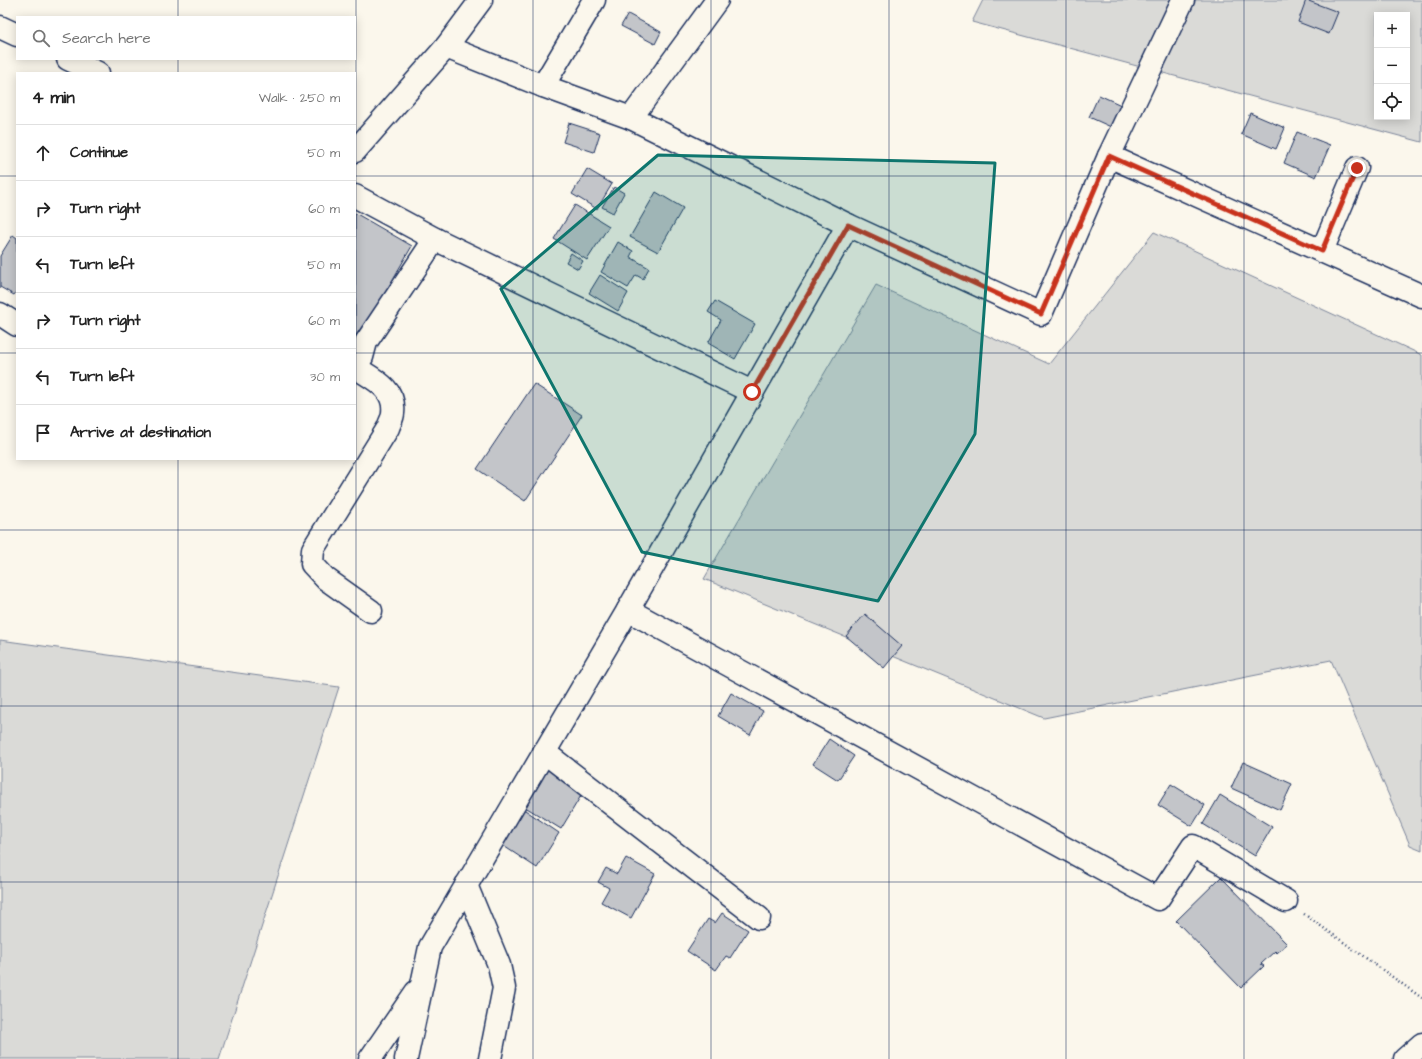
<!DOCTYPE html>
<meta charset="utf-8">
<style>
body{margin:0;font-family:"Architects Daughter",sans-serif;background:#f6f6f6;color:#222}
.controls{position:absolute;right:12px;top:12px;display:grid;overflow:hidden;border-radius:0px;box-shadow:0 2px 10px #0003}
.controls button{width:36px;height:36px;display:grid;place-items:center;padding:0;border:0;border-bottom:1px solid #e0e0e0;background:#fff;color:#222;font:20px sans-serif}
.stop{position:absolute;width:12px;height:12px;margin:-9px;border:3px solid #c8321e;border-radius:50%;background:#fff}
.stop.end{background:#c8321e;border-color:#fff;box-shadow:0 1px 4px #0008}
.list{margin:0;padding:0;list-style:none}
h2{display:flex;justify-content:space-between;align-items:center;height:52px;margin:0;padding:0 16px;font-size:17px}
h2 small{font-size:13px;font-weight:400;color:#767676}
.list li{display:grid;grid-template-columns:26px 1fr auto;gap:12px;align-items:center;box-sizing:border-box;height:56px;padding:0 16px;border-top:1px solid #e0e0e0}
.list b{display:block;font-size:15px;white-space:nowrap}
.list em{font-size:13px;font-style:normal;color:#767676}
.icon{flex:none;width:22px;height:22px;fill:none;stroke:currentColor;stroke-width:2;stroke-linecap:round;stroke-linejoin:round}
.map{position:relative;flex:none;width:1422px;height:1059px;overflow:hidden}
.search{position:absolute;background:#fff;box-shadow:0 2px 10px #0003;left:16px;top:16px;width:340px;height:44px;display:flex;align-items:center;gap:10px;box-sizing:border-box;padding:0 14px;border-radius:0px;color:#767676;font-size:15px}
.panel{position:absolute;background:#fff;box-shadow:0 2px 10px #0003;left:16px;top:72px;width:340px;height:388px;border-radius:0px}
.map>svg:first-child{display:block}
.green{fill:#dadad7;stroke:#7a849a;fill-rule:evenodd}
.building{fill:#c3c5c9;stroke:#1b2f5e}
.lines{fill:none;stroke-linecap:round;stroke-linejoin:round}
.street-casing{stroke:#1b2f5e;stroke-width:25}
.path{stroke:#1b2f5e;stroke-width:2.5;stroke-dasharray:1 3;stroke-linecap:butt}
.street{stroke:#fbf7ec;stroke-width:22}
.route{stroke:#c8321e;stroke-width:5}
.marked{fill:#0f766e;fill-opacity:0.2;stroke:#0f766e;stroke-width:3;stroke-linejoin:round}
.grid{fill:none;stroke:#1b2f5e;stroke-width:1;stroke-opacity:0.55}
</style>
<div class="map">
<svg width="1422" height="1059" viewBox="0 0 1422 1059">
<rect width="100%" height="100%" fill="#fbf7ec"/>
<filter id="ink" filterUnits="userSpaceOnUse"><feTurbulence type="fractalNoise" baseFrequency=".025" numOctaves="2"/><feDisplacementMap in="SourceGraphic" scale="8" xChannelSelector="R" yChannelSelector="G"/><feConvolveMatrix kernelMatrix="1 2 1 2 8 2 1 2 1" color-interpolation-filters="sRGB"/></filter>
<g filter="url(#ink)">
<g class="green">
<path d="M983 0H1422V142L972 22ZM1377 15H1407V117H1377Z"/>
<polygon points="1154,232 1422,355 1422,850 1410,845 1331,660 1044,718 704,579 876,285 1049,364"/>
<polygon points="0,640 339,687 219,1059 0,1059"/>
</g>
<g class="building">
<polygon points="1306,0 1338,12 1329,34 1298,22"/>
<polygon points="628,14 661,32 655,44 621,26"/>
<polygon points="1099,95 1121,105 1111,127 1089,117"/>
<polygon points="1250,113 1285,128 1276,149 1241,134"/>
<polygon points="569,123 600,133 594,152 563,142"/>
<polygon points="1297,132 1330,145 1316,177 1284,163"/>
<polygon points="587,169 612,184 597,209 572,194"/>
<polygon points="614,187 624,193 613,213 602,207"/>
<polygon points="656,192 683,208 658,252 630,237"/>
<polygon points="575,205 609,226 587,260 554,239"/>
<polygon points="355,213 412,246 355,345"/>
<polygon points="13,235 17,238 17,291 14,295 0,287 0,256"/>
<polygon points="618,242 633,251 630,257 649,268 643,279 636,275 628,288 601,272"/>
<polygon points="571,253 583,261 578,269 566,262"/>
<polygon points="600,275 628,293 618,311 589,293"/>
<polygon points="715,301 755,324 735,359 708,343 721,320 708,312"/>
<polygon points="534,384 582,415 525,501 477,469"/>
<polygon points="865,614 902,646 884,668 846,636"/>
<polygon points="731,693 763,711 750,735 718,716"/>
<polygon points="829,739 854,756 838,780 813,764"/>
<polygon points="1243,762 1292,784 1280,810 1231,788"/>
<polygon points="546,766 585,789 561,829 522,805"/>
<polygon points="1171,784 1205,805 1192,826 1158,805"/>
<polygon points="1220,795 1272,827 1255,856 1203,824"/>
<polygon points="522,808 559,833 537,868 499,843"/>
<polygon points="626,858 655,874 631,918 601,902 609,888 598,882 606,868 617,874"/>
<polygon points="1221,877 1287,944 1277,953 1275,951 1261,964 1264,966 1241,988 1176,921"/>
<polygon points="722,913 748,930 730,958 726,956 716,970 687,951 708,919 715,923"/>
</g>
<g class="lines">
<g class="street-casing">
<g id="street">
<polyline points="717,0 631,118 848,225 628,610 1158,899 1193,846 1286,901"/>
<polyline points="0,27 17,35"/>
<polyline points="446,47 481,0"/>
<polyline points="68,59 98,73"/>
<polyline points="543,86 594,0"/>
<polyline points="355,151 446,47 543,86 631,118"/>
<polyline points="1109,156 1183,0"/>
<polyline points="355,196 435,239 752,392"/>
<polyline points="848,225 1041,314 1109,156 1422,296"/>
<polyline points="1322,251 1357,168"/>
<polyline points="0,314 17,325"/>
<path d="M371 611 326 579 312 564 313 549 388 428C389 424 393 418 393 413 396 388 373 379 355 367L362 357 366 342 435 239"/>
<polyline points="544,752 759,918"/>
<polyline points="466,885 499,965 504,988 490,1059"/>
<polyline points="370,1059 416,992"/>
<polyline points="406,1059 430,947 628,610"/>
<polyline points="1405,1059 1422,1044"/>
</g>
</g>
<polyline class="path" points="1304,914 1422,998"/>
<use href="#street" class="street"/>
</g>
</g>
<g class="lines" filter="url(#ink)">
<polyline class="route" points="752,392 848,225 1041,314 1109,156 1322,251 1357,168"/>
</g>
<path class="marked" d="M658 155 995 163 975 434 878 601 642 552 501 289Z"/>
<path class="grid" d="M178 0V17M356 0V1059M533 0V1059M711 0V1059M889 0V1059M1066 0V1059M1244 0V1059M178 59V73M0 176H17M355 176H1422M0 353H17M355 353H1422M178 459V1059M0 530H1422M0 706H1422M0 882H1422"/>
</svg>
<div class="controls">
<button>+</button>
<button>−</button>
<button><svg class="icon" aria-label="locate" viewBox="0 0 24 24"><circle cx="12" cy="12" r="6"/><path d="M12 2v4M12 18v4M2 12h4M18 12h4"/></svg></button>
</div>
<div class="stop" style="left:752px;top:392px"></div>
<div class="stop end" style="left:1357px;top:168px"></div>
<div class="search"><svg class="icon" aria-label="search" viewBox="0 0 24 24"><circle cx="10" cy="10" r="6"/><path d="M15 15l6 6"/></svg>Search here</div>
<section class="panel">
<h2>4 min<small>Walk · 250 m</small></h2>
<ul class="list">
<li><svg class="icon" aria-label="ahead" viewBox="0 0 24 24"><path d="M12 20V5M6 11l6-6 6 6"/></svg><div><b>Continue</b></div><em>50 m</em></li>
<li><svg class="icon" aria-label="right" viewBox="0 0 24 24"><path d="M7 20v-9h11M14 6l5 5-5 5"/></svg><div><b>Turn right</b></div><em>60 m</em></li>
<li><svg class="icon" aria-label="left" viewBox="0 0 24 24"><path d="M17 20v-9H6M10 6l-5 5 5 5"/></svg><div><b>Turn left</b></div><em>50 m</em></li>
<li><svg class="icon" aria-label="right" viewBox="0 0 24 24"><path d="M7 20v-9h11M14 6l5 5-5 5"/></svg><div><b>Turn right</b></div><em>60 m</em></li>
<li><svg class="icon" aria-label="left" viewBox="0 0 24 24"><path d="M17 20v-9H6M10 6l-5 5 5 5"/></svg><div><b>Turn left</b></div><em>30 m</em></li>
<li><svg class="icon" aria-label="arrive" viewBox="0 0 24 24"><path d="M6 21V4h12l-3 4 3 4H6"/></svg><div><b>Arrive at destination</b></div></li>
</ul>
</section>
</div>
